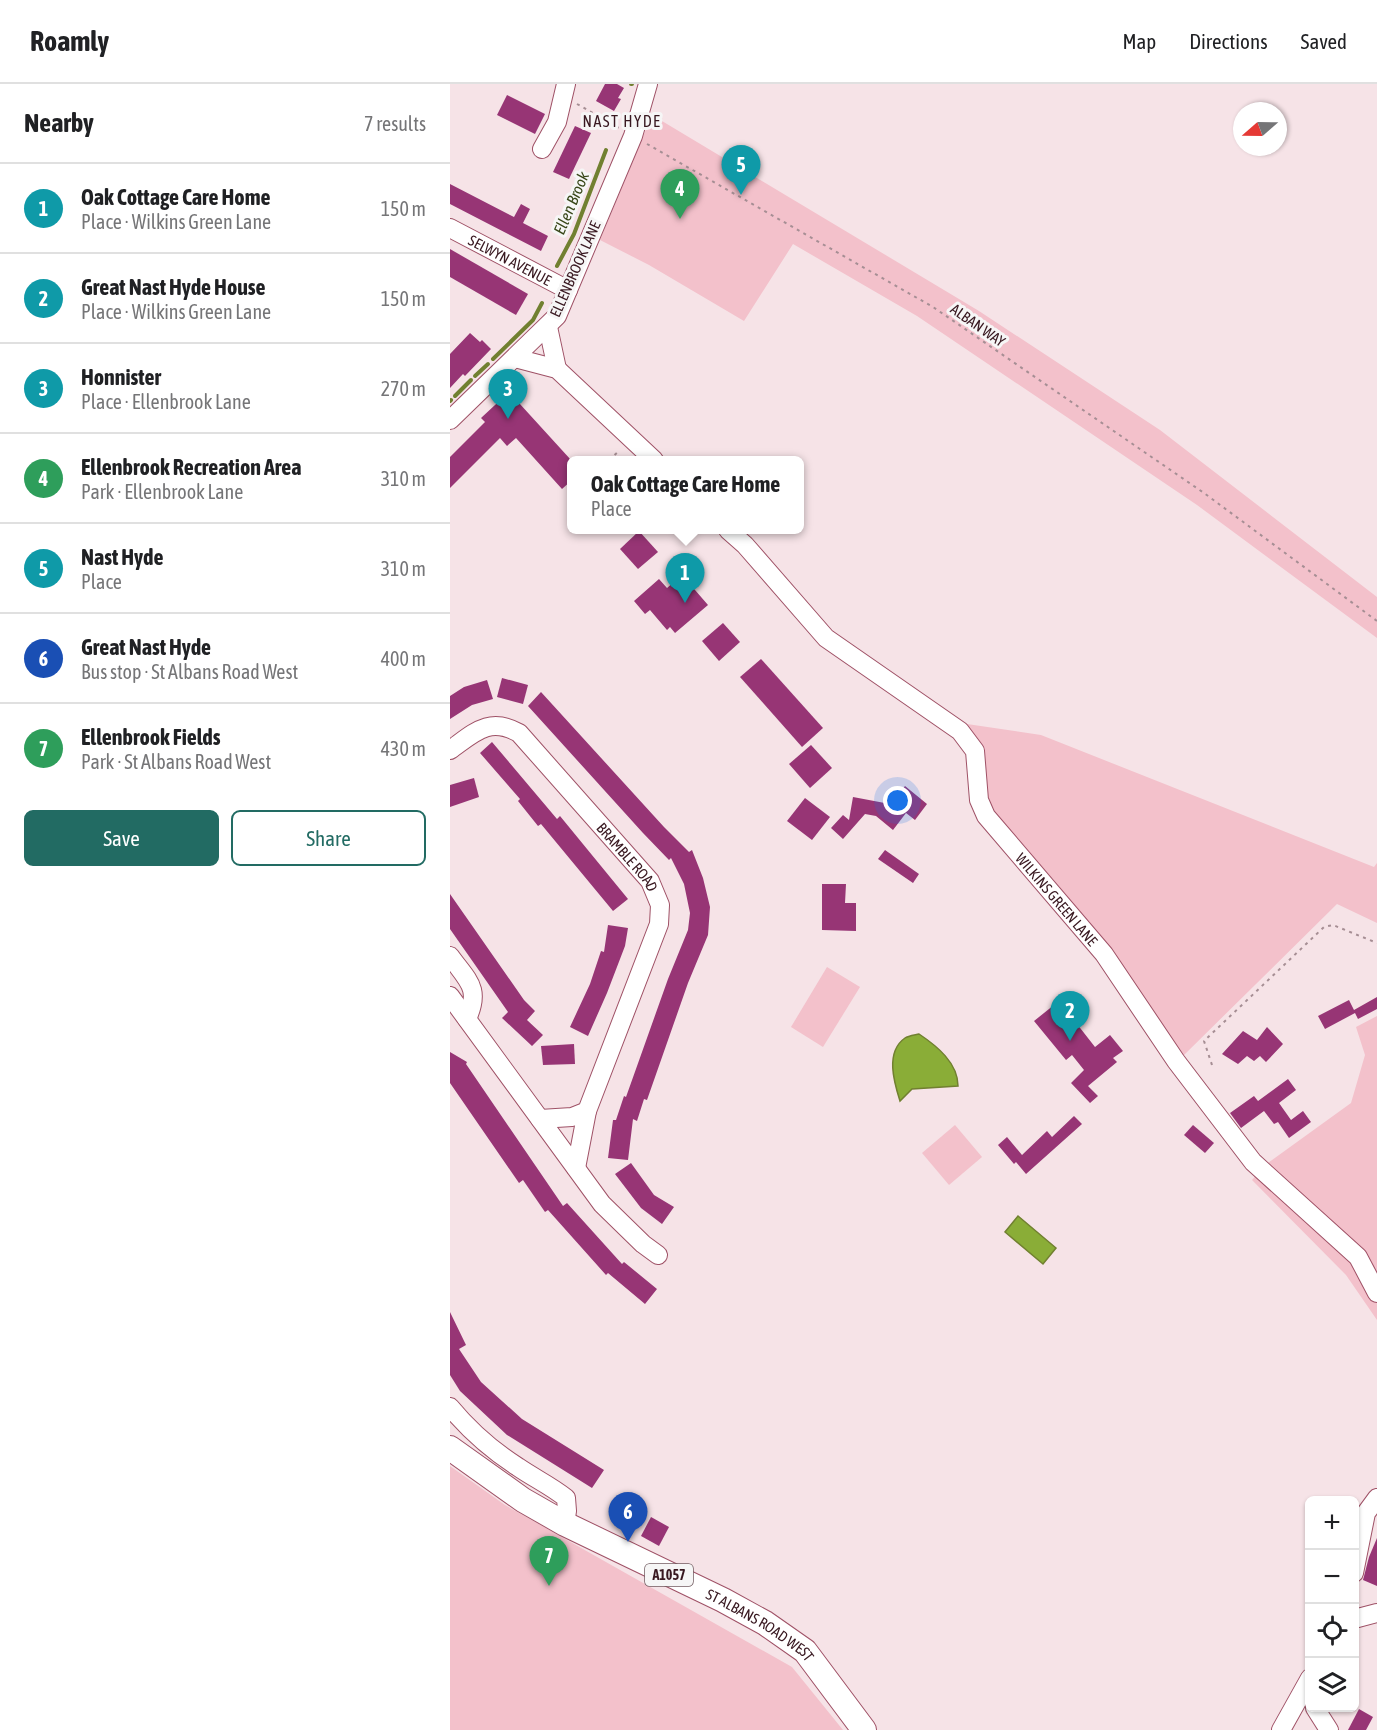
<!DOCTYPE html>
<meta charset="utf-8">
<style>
body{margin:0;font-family:"Asap Condensed",sans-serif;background:#f2f2f2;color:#202124}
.controls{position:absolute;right:18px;bottom:18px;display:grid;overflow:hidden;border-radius:9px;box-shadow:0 2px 4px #0004}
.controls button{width:54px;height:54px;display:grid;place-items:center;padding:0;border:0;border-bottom:2px solid #e0e0e0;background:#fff;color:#202124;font:30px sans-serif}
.compass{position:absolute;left:783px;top:18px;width:54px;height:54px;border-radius:50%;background:#fff;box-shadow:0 2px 4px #0004;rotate:250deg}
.you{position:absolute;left:448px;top:717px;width:21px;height:21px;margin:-15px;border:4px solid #fff;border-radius:50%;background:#1a73e8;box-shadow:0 0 0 9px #1a73e833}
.badge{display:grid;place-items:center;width:39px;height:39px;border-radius:50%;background:#226b63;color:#fff;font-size:20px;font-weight:700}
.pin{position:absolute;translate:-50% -50px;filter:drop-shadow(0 2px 3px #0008)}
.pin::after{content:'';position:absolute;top:32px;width:21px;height:18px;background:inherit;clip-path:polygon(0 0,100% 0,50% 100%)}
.popup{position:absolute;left:117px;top:372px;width:237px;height:78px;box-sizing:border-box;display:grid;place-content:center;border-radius:9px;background:#fff;filter:drop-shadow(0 2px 4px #0005);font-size:20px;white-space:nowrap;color:#757577}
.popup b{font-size:22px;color:#202124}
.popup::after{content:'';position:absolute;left:50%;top:100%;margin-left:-12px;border:12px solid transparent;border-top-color:#fff}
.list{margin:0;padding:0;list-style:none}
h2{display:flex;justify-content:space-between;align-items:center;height:78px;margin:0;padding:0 24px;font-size:26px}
h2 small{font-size:20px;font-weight:400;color:#757577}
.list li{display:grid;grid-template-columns:39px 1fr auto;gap:18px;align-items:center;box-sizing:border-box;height:90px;padding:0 24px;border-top:2px solid #e0e0e0}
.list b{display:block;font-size:22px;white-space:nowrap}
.list p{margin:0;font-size:20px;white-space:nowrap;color:#757577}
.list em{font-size:20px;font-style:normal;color:#757577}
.actions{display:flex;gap:12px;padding:18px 24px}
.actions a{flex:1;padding:14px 0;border:2px solid #226b63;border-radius:9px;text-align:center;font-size:21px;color:#226b63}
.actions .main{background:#226b63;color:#fff}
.icon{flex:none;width:33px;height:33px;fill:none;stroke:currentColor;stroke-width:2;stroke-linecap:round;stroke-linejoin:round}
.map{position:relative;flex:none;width:927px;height:1646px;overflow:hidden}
header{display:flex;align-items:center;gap:36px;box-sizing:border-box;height:84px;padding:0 30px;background:#fff;border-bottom:2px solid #e0e0e0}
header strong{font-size:28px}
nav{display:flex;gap:33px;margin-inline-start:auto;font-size:21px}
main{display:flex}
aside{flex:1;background:#fff}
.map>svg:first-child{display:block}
.green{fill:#f3c1cb}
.water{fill:#8aad37;stroke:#718030;stroke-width:1.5}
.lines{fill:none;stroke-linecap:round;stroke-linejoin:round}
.stream{stroke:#718030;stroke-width:4}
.building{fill:#973575}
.minor-casing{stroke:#9f5166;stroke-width:20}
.major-casing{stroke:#9f5166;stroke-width:26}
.path{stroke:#a68e94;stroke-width:2;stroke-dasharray:3 4.5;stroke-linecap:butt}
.minor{stroke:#fff;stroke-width:18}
.major{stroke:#fff;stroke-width:24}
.labels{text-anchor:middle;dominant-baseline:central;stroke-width:6;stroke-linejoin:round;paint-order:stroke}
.shield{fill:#f6f6f6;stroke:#715b60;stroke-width:1.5}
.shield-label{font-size:14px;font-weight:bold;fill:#381820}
.street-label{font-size:15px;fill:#381820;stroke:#f6f6f6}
.neighbourhood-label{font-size:16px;letter-spacing:1.5px;fill:#381820;stroke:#f6f6f6}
.water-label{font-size:16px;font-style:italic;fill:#384719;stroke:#f6f6f6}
</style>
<header>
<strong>Roamly</strong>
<nav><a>Map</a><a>Directions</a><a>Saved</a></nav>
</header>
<main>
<aside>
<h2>Nearby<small>7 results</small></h2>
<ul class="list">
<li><span class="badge" style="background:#0f9aa8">1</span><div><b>Oak Cottage Care Home</b><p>Place · Wilkins Green Lane</p></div><em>150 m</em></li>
<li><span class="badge" style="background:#0f9aa8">2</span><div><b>Great Nast Hyde House</b><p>Place · Wilkins Green Lane</p></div><em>150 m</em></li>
<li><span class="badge" style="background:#0f9aa8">3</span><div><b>Honnister</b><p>Place · Ellenbrook Lane</p></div><em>270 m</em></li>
<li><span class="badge" style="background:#2e9e5b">4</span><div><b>Ellenbrook Recreation Area</b><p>Park · Ellenbrook Lane</p></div><em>310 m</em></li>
<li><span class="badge" style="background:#0f9aa8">5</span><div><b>Nast Hyde</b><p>Place</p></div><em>310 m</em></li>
<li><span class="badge" style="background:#1a4fb4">6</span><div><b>Great Nast Hyde</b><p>Bus stop · St Albans Road West</p></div><em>400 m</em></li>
<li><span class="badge" style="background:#2e9e5b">7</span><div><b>Ellenbrook Fields</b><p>Park · St Albans Road West</p></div><em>430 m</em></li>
</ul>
<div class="actions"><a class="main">Save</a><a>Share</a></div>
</aside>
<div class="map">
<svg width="927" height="1646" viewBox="0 0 927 1646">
<rect width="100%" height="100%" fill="#f6e3e7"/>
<g class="green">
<polygon points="202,31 529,227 710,346 927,513 927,554 747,421 467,232 343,160 294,237 199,181 150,156"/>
<polygon points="517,640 591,651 924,783 927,779 927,839 887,820 732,973 662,867 603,795 563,755 541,728 530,666"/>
<polygon points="377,883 410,903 373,963 341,943"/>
<polygon points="927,932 927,1236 896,1191 802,1096 815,1081 901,1019 915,971 906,943"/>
<polygon points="505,1041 532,1073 499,1101 472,1069"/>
<polygon points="0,1382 55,1421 342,1583 393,1646 0,1646"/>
</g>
<g class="water">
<path d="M469 950C487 962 508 979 508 1002L462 1005 450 1017C444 998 435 968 455 954 458 952 465 951 469 950Z"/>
<polygon points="568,1132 606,1164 593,1180 555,1148"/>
</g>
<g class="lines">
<g class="stream">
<polyline points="181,0 182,0"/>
<polyline points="107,182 124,150 156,66"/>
<polyline points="43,275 83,236 92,219"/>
<polyline points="25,292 38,280"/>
<polyline points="5,312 21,296"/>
<polyline points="0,317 1,316"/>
</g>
</g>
<g class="building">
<polygon points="155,0 167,0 174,4 168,14 171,15 164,27 146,17"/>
<polygon points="57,11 95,30 85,50 47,31"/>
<polygon points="125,42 141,49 119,95 103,88"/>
<polygon points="0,100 64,133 71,120 80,125 73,139 98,152 91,167 0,120"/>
<polygon points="0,165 78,210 66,231 0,193"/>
<polygon points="20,249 30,258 32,256 41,265 15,292 13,290 0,304 0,270"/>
<polygon points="59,308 121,376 121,397 112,405 66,354 57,362 50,354 0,404 0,373 35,338 31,334"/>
<polygon points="189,447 208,468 188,485 170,465"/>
<polygon points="232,491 258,521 225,549 220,543 217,546 200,526 195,530 184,517 209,495 217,504"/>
<polygon points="273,539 290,558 269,577 252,557"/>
<polygon points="311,575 373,644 352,663 290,593"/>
<polygon points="52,594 78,601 73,620 47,613"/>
<polygon points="37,596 43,615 22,621 0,635 0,612 14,603"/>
<polygon points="91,608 214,743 239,768 242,766 253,794 260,823 258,851 238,899 197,1016 194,1015 187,1037 183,1035 178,1076 158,1074 163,1036 166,1036 174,1012 176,1013 218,895 238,846 240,829 234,800 221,774 219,776 193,749 78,622"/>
<polygon points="42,658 107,735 110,732 178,815 163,827 91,740 88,742 68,717 70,715 30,669"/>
<polygon points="361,661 382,684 360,704 339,680"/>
<polygon points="24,694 29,713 0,723 0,701"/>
<polygon points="455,702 477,720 465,736 456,729 443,746 426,732 415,730 393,755 381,744 393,731 399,736 403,713 440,720"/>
<polygon points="355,714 380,733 362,756 337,737"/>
<polygon points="435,766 469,790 463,799 428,775"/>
<polygon points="372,800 396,800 395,819 406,819 406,847 372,846"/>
<polygon points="0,810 74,916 85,927 77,936 93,951 82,962 52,934 58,928 0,845"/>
<polygon points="158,841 178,844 175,862 157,909 138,952 120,943 140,900 151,867 154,868"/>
<polygon points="927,913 927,925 908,935 905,929 875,945 868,932 899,916 904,926"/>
<polygon points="609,917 645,963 660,951 673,967 663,974 667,978 638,1002 648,1012 640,1019 621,999 634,986 622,971 616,976 584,937"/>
<polygon points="817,943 833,960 816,978 810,972 804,977 797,972 788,980 772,970 793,947 807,956"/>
<polygon points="124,960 125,980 93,981 91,962"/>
<polygon points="0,968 17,978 16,980 113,1122 117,1119 172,1180 174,1178 207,1205 195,1220 158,1189 156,1191 98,1126 95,1128 73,1096 69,1099 0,999"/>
<polygon points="838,995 846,1006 829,1019 841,1036 853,1027 861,1038 839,1054 828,1038 824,1040 814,1027 791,1044 780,1029 804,1012 808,1017"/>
<polygon points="624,1032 632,1040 576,1090 566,1078 564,1080 548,1061 557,1053 572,1071 597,1047 602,1053"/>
<polygon points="743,1041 764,1059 755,1069 734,1051"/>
<polygon points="181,1079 204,1111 224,1123 212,1140 191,1124 165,1090"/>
<polygon points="0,1228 16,1261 9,1265 31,1298 72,1335 154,1386 142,1404 57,1351 10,1307 0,1291"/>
<polygon points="201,1433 219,1443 209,1462 191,1452"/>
<polygon points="927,1454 927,1502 913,1496 919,1473"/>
<polygon points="909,1625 923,1633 916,1646 898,1646"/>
</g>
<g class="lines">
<g class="minor-casing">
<g id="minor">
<polyline points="92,65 107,38 116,0"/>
<path id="s1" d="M0 144 118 206"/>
<polyline points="98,243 107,285"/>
<polyline points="65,274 107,285 204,376"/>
<polyline points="0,336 107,232 183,52 198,0"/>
<path id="s2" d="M278 446 295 461 376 554 510 647 525 667 529 716 536 732 654 870 726 977 803 1078 908 1173 927 1209"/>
<path id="s3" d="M0 666C24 649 39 632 69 649L200 797 210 821 209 840 137 1027 122 1033 90 1035"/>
<path d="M0 872C18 897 31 904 17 935"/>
<polyline points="0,912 152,1120 193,1160 208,1171"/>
<polyline points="126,1084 137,1027"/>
<path d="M0 1323C19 1346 43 1367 68 1383 84 1394 101 1402 116 1414L117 1427 115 1440"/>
<polyline points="904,1489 916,1429 927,1414"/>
<polyline points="904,1535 927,1529"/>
<polyline points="865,1624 879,1646"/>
<polyline points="831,1646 860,1594"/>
</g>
</g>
<g class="major-casing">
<g id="major">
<path id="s4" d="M0 1364 73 1416 115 1440 273 1516 315 1539 355 1567 414 1646"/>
</g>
</g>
<g class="path">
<polyline points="127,20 169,44"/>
<polyline points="197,60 483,223 754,409 927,537"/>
<polyline points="159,376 170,366"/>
<polyline points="762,981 754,957 874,843 883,841 927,859"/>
</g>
<use href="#minor" class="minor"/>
<use href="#major" class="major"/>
</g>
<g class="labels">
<rect class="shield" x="195" y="1480" width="48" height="22" rx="4.5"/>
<g class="shield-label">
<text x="219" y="1491">A1057</text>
</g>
<g class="street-label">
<text stroke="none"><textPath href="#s1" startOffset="68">SELWYN AVENUE</textPath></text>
<text transform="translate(125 185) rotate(-66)">ELLENBROOK LANE</text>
<text transform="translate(528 241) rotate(35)">ALBAN WAY</text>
<text stroke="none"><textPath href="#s3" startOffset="242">BRAMBLE ROAD</textPath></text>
<text stroke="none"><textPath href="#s2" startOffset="510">WILKINS GREEN LANE</textPath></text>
<text stroke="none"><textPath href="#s4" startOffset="358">ST ALBANS ROAD WEST</textPath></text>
</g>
<g class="neighbourhood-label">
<text x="172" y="37">NAST HYDE</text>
</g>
<g class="water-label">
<text transform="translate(121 119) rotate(-67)">Ellen Brook</text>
</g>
</g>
</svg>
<div class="controls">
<button>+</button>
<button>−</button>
<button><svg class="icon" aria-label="locate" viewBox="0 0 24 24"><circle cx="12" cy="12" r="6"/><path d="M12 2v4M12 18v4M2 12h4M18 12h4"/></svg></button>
<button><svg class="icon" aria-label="layers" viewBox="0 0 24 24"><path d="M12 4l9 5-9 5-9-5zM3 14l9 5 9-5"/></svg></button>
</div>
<svg class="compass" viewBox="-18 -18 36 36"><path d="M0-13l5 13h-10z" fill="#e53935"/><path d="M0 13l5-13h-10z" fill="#757577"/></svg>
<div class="you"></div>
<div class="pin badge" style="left:235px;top:519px;background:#0f9aa8">1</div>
<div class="popup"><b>Oak Cottage Care Home</b>Place</div>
<div class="pin badge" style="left:620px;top:957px;background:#0f9aa8">2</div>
<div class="pin badge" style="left:58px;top:335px;background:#0f9aa8">3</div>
<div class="pin badge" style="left:230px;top:135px;background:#2e9e5b">4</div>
<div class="pin badge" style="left:291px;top:111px;background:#0f9aa8">5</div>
<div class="pin badge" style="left:178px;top:1458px;background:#1a4fb4">6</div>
<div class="pin badge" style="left:99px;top:1502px;background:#2e9e5b">7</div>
</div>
</main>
